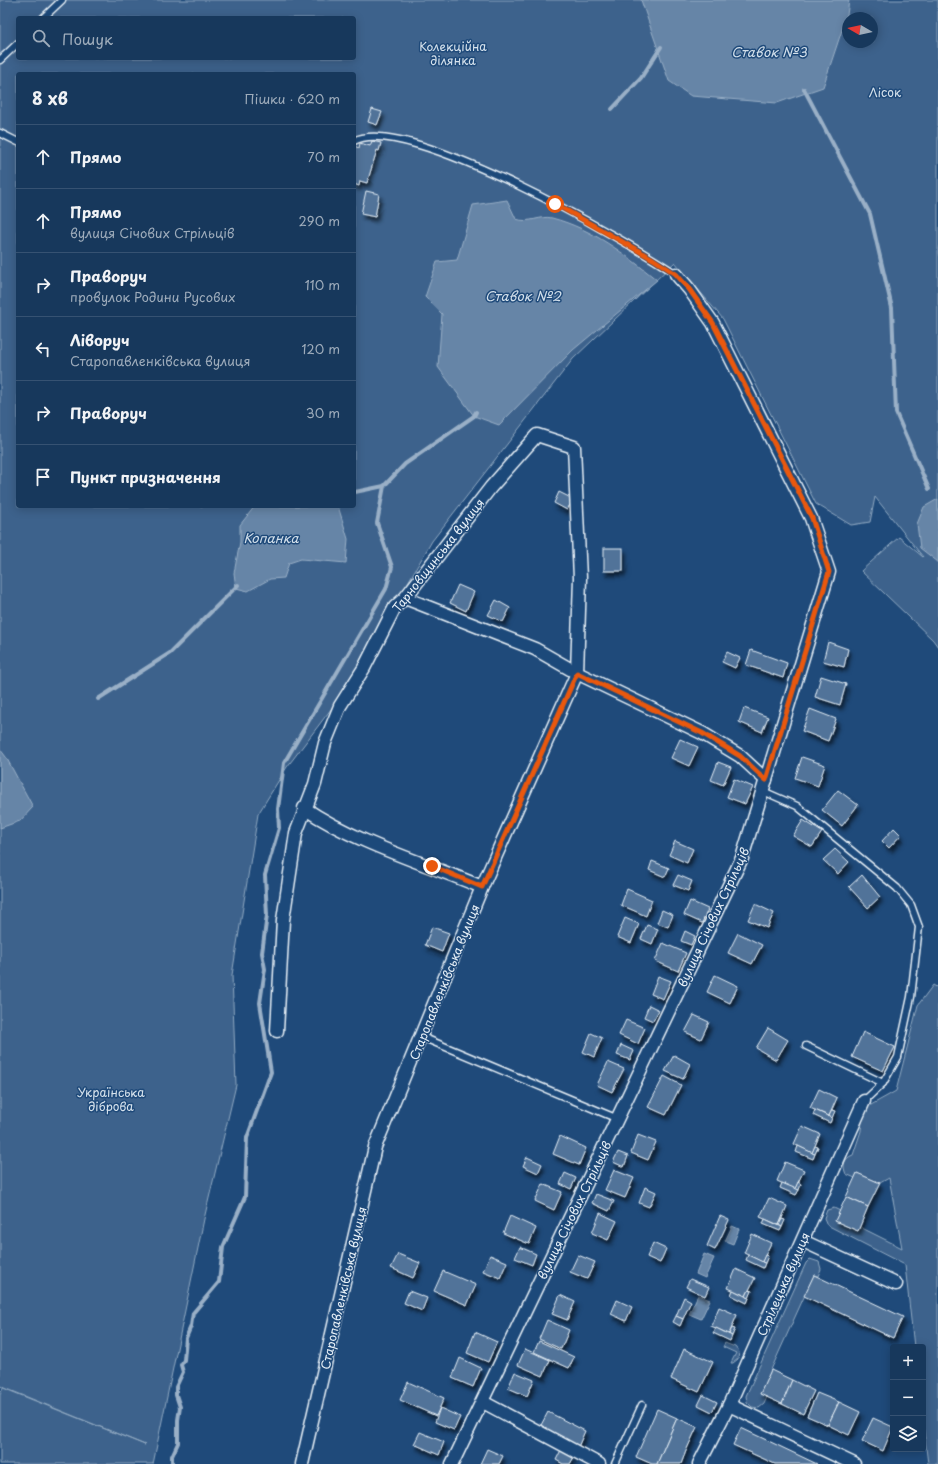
<!DOCTYPE html>
<html lang="uk">
<meta charset="utf-8">
<style>
body{margin:0;font-family:"Playpen Sans",sans-serif;background:#203f62;color:#f1f3f6}
.controls{position:absolute;right:12px;bottom:12px;display:grid;overflow:hidden;border-radius:4px;box-shadow:0 2px 10px #0003}
.controls button{width:36px;height:36px;display:grid;place-items:center;padding:0;border:0;border-bottom:1px solid #365272;background:#17385c;color:#f1f3f6;font:20px sans-serif}
.compass{position:absolute;left:842px;top:12px;width:36px;height:36px;border-radius:50%;background:#17385c;box-shadow:0 2px 10px #0003;rotate:279deg}
.stop{position:absolute;width:12px;height:12px;margin:-9px;border:3px solid #ea580c;border-radius:50%;background:#fff}
.stop.end{background:#ea580c;border-color:#fff;box-shadow:0 1px 4px #0008}
.list{margin:0;padding:0;list-style:none}
h2{display:flex;justify-content:space-between;align-items:center;height:52px;margin:0;padding:0 16px;font-size:17px}
h2 small{font-size:13px;font-weight:400;color:#9eacbb}
.list li{display:grid;grid-template-columns:26px 1fr auto;gap:12px;align-items:center;box-sizing:border-box;height:64px;padding:0 16px;border-top:1px solid #365272}
.list b{display:block;font-size:15px;white-space:nowrap}
.list p{margin:0;font-size:13px;white-space:nowrap;color:#9eacbb}
.list em{font-size:13px;font-style:normal;color:#9eacbb}
.icon{flex:none;width:22px;height:22px;fill:none;stroke:currentColor;stroke-width:2;stroke-linecap:round;stroke-linejoin:round}
.map{position:relative;flex:none;width:938px;height:1464px;overflow:hidden}
.search{position:absolute;background:#17385c;box-shadow:0 2px 10px #0003;left:16px;top:16px;width:340px;height:44px;display:flex;align-items:center;gap:10px;box-sizing:border-box;padding:0 14px;border-radius:4px;color:#9eacbb;font-size:15px}
.panel{position:absolute;background:#17385c;box-shadow:0 2px 10px #0003;left:16px;top:72px;width:340px;height:436px;border-radius:4px}
.map>svg:first-child{display:block}
.green{fill:#3c628c;stroke:#92aac2;fill-rule:evenodd}
.water{fill:#6685a7;stroke:#9ab0c7}
.lines{fill:none;stroke-linecap:round;stroke-linejoin:round}
.stream{stroke:#9ab0c7;stroke-width:4}
.building{fill:#517399;stroke:#e8f1f8;filter:url(#shadow)}
.lane-casing{stroke:#e8f1f8;stroke-width:9}
.street-casing{stroke:#e8f1f8;stroke-width:15}
.lane{stroke:#1f4a7a;stroke-width:6}
.street{stroke:#1f4a7a;stroke-width:12}
.route{stroke:#ea580c;stroke-width:5}
.labels{text-anchor:middle;dominant-baseline:central;stroke-width:3;stroke-linejoin:round;paint-order:stroke}
.park-label{font-size:12px;fill:#d7e3ed;stroke:#1f4a7a}
.street-label{font-size:12px;fill:#e8f1f8;stroke:#1f4a7a}
.water-label{font-size:13px;font-style:italic;fill:#d4e1ec;stroke:#1f4a7a}
</style>
<div class="map">
<svg width="938" height="1464" viewBox="0 0 938 1464">
<defs>
<filter id="shadow"><feDropShadow dx="2.5" dy="4.5" stdDeviation="2" flood-color="#0009"/></filter>
</defs>
<rect width="100%" height="100%" fill="#1f4a7a"/>
<filter id="ink" filterUnits="userSpaceOnUse"><feTurbulence type="fractalNoise" baseFrequency=".025" numOctaves="2"/><feDisplacementMap in="SourceGraphic" scale="8" xChannelSelector="R" yChannelSelector="G"/><feConvolveMatrix kernelMatrix="1 2 1 2 8 2 1 2 1" color-interpolation-filters="sRGB"/></filter>
<g filter="url(#ink)">
<g class="green">
<path d="M0 0H938V647L933 640 861 571 899 537 923 557 875 497 870 522 851 525 816 504 723 319 675 262 573 359 432 541 344 692 287 767 258 814 232 975 236 1085 204 1219 153 1464H0V1395L3 1388 145 1445 0 1386ZM18 18H354V58H18ZM848 18H872V42H848ZM18 74H354V506H18Z"/>
<path d="M933 985 938 988V1464H928L923 1423V1347H914L905 1265 827 1225 824 1218 827 1210 834 1208 840 1211 835 1221 857 1231 860 1227 902 1248 889 1178 880 1183 857 1173 855 1178 846 1174C842 1166 844 1158 853 1155L861 1131 864 1101 871 1105 896 1091 918 1005Z"/>
<polygon points="810,1259 819,1262 821,1269 818,1276 814,1275 760,1394 767,1397 764,1404 759,1408 752,1407 747,1402 746,1396 806,1263"/>
<polygon points="725,1343 735,1347 739,1352 738,1359 733,1363 731,1363 736,1353 723,1347"/>
</g>
<g class="water">
<polygon points="641,0 849,0 847,15 823,87 777,103 691,96 669,81"/>
<path d="M507 200 516 219C529 224 541 215 552 218 593 229 625 254 657 280L573 350 499 425 474 416 438 367 442 314 425 297 437 262 457 260 473 205Z"/>
<polygon points="938,499 938,562 920,548 917,524 924,507"/>
<polygon points="255,506 338,506 348,539 346,563 301,559 289,563 284,578 270,579 248,591 236,588 234,573 240,542 240,525"/>
<polygon points="0,749 6,757 33,807 20,821 0,828"/>
<polygon points="732,1226 739,1229 733,1244 725,1241"/>
<polygon points="704,1254 714,1258 705,1278 696,1274"/>
<polygon points="698,1295 710,1300 701,1319 689,1314"/>
</g>
<g class="lines">
<g class="stream">
<polyline points="804,89 870,214 892,308 896,413 929,489"/>
<polyline points="612,109 641,78 661,47"/>
<polyline points="355,492 384,486"/>
<polyline points="98,699 170,653 238,585"/>
<polyline points="172,1464 172,1456 178,1443 178,1420 180,1407 176,1395 176,1387 183,1372 181,1365 184,1360 186,1338 191,1326 193,1313 219,1282 223,1247 245,1197 247,1138 271,1072 260,1003 265,969 262,953 267,915 265,875 279,828 278,809 284,763 386,589 392,567 377,523 384,486 405,464 474,416 476,412"/>
</g>
</g>
<g class="building">
<polygon points="372,109 382,112 377,125 368,122"/>
<polygon points="372,141 381,143 379,151 377,150 367,183 360,181 359,186 354,184 354,146 359,148 360,143 370,146"/>
<polygon points="366,191 379,194 375,217 361,214"/>
<polygon points="559,492 573,499 567,510 554,503"/>
<rect x="604" y="548" width="19" height="23"/>
<polygon points="458,585 474,592 466,611 450,603"/>
<polygon points="496,600 510,608 503,622 488,615"/>
<polygon points="828,642 848,649 844,667 823,661"/>
<polygon points="751,650 787,663 783,678 746,665"/>
<polygon points="727,652 740,658 735,668 722,662"/>
<polygon points="821,676 846,684 840,705 815,697"/>
<polygon points="744,708 768,717 762,732 739,722"/>
<polygon points="810,709 836,719 828,741 802,731"/>
<polygon points="680,739 698,747 689,766 671,758"/>
<polygon points="802,757 825,765 818,786 795,778"/>
<polygon points="718,762 731,767 723,785 711,780"/>
<polygon points="734,779 753,787 745,804 727,797"/>
<polygon points="838,790 858,805 842,826 822,810"/>
<polygon points="803,820 822,832 812,847 793,836"/>
<polygon points="894,828 901,835 889,848 882,841"/>
<polygon points="675,841 693,849 687,863 669,855"/>
<polygon points="835,849 849,862 838,874 823,860"/>
<polygon points="652,861 669,868 665,877 649,870"/>
<polygon points="678,875 692,881 688,891 673,885"/>
<polygon points="862,875 880,897 868,908 849,887"/>
<polygon points="627,889 652,900 646,916 621,905"/>
<polygon points="690,901 708,909 702,923 684,915"/>
<polygon points="755,904 774,913 767,928 748,920"/>
<polygon points="662,910 673,915 668,927 657,923"/>
<polygon points="625,918 639,924 631,943 617,937"/>
<polygon points="647,925 658,929 652,944 641,939"/>
<polygon points="432,927 449,933 442,952 425,945"/>
<polygon points="685,931 695,936 691,945 681,941"/>
<polygon points="738,933 762,945 752,964 728,953"/>
<polygon points="663,943 686,953 678,971 655,961"/>
<polygon points="715,975 738,986 730,1003 707,992"/>
<polygon points="658,976 671,981 663,999 651,994"/>
<polygon points="649,1005 659,1010 653,1021 644,1017"/>
<polygon points="694,1015 709,1022 701,1039 685,1032"/>
<polygon points="626,1020 645,1028 638,1044 619,1035"/>
<polygon points="768,1028 788,1040 776,1060 756,1048"/>
<polygon points="863,1032 895,1047 883,1071 852,1057"/>
<polygon points="591,1033 602,1038 594,1057 583,1052"/>
<polygon points="621,1045 634,1051 630,1060 617,1055"/>
<polygon points="674,1055 690,1064 683,1079 665,1071"/>
<polygon points="608,1062 624,1069 612,1092 597,1085"/>
<polygon points="664,1076 681,1085 666,1115 648,1107"/>
<polygon points="819,1089 837,1098 829,1116 810,1108"/>
<polygon points="815,1110 832,1118 830,1123 813,1115"/>
<polygon points="832,1110 835,1111 832,1118 829,1116"/>
<polygon points="802,1126 820,1134 812,1153 794,1144"/>
<polygon points="638,1135 656,1142 648,1160 631,1153"/>
<polygon points="560,1136 586,1148 579,1165 553,1154"/>
<polygon points="798,1146 815,1154 813,1159 796,1152"/>
<polygon points="815,1146 818,1147 815,1154 812,1153"/>
<polygon points="618,1152 628,1156 624,1167 613,1162"/>
<polygon points="527,1157 542,1164 538,1173 523,1166"/>
<polygon points="785,1162 804,1170 795,1189 777,1181"/>
<polygon points="614,1170 634,1178 625,1198 605,1190"/>
<polygon points="565,1173 576,1178 571,1189 560,1184"/>
<polygon points="857,1173 880,1183 868,1207 846,1197"/>
<polygon points="798,1182 801,1184 799,1190 795,1189"/>
<polygon points="782,1183 799,1190 796,1195 780,1188"/>
<polygon points="543,1184 562,1192 554,1210 535,1201"/>
<polygon points="645,1187 656,1192 649,1207 639,1203"/>
<polygon points="596,1194 614,1201 609,1211 592,1203"/>
<polygon points="846,1197 868,1207 858,1231 835,1221"/>
<polygon points="769,1198 787,1206 779,1225 760,1217"/>
<polygon points="600,1213 617,1221 608,1240 592,1233"/>
<polygon points="510,1216 536,1228 529,1244 503,1233"/>
<polygon points="720,1216 729,1220 715,1250 707,1246"/>
<polygon points="765,1219 782,1227 780,1231 763,1224"/>
<polygon points="782,1219 785,1220 782,1227 779,1225"/>
<polygon points="752,1234 771,1243 762,1262 744,1253"/>
<polygon points="653,1243 666,1249 660,1263 647,1257"/>
<polygon points="520,1247 536,1254 532,1265 515,1258"/>
<polygon points="398,1254 420,1263 413,1278 391,1268"/>
<polygon points="490,1255 507,1262 500,1278 483,1271"/>
<polygon points="578,1255 595,1262 587,1279 570,1272"/>
<polygon points="748,1255 765,1263 763,1268 746,1260"/>
<polygon points="765,1255 768,1256 765,1263 762,1262"/>
<polygon points="736,1269 755,1278 746,1296 728,1288"/>
<polygon points="443,1271 476,1285 467,1305 434,1291"/>
<polygon points="814,1275 903,1317 893,1338 804,1296"/>
<polygon points="690,1279 709,1287 705,1296 686,1287"/>
<polygon points="733,1290 749,1298 747,1303 731,1295"/>
<polygon points="749,1290 752,1291 749,1298 746,1296"/>
<polygon points="409,1291 427,1298 422,1311 404,1303"/>
<polygon points="560,1295 575,1302 567,1320 552,1314"/>
<polygon points="684,1297 691,1301 683,1319 676,1316"/>
<polygon points="617,1300 632,1307 626,1321 611,1314"/>
<polygon points="719,1307 737,1315 729,1334 711,1326"/>
<polygon points="676,1316 683,1319 680,1326 673,1322"/>
<polygon points="547,1320 569,1330 561,1349 539,1339"/>
<polygon points="716,1328 732,1336 730,1341 713,1333"/>
<polygon points="732,1328 735,1329 732,1336 729,1334"/>
<polygon points="475,1332 497,1342 488,1362 467,1353"/>
<polygon points="539,1341 574,1357 569,1368 534,1352"/>
<polygon points="525,1349 550,1360 543,1376 518,1365"/>
<polygon points="684,1349 713,1362 699,1392 671,1379"/>
<polygon points="460,1358 481,1368 473,1387 452,1378"/>
<polygon points="771,1370 792,1380 782,1404 760,1394"/>
<polygon points="515,1372 534,1380 527,1396 508,1388"/>
<polygon points="792,1380 814,1391 803,1414 782,1404"/>
<polygon points="408,1382 444,1398 436,1416 400,1400"/>
<polygon points="817,1393 839,1402 828,1425 807,1416"/>
<polygon points="703,1395 717,1402 712,1412 698,1405"/>
<polygon points="839,1402 860,1412 849,1435 828,1425"/>
<polygon points="440,1408 460,1417 454,1430 435,1422"/>
<polygon points="657,1409 677,1418 657,1464 652,1464 636,1457"/>
<polygon points="548,1412 585,1431 578,1447 540,1427"/>
<polygon points="677,1418 697,1427 686,1451 681,1464 657,1464"/>
<polygon points="873,1418 893,1427 883,1451 862,1441"/>
<polygon points="741,1428 817,1464 775,1464 733,1445"/>
<polygon points="420,1432 444,1442 439,1455 414,1444"/>
<polygon points="487,1449 503,1456 499,1464 480,1464"/>
<polygon points="561,1450 574,1457 570,1464 563,1464 556,1460"/>
</g>
<g class="lines">
<g class="lane-casing">
<g id="lane">
<polyline points="43,18 62,0"/>
<polyline points="0,60 18,43"/>
<polyline points="0,133 18,142"/>
<path d="M354 141C404 112 628 241 676 274"/>
<polyline points="763,791 797,806 897,888 911,905 919,927 911,997 898,1057 883,1083 864,1101"/>
<polyline points="422,1037 618,1119"/>
<polyline points="806,1046 883,1083"/>
<polyline points="615,1464 642,1405"/>
</g>
</g>
<g class="street-casing">
<g id="street">
<polyline points="405,598 535,649 577,673 702,733 740,756 766,780"/>
<path d="M304 808C356 843 424 863 482 887"/>
<polyline points="277,1031 283,920 296,833 315,784 325,743 340,706 364,668 395,607 405,598 491,487 537,435 574,447 580,578 577,673 482,887 375,1147 302,1464"/>
<polyline points="803,1241 896,1284"/>
<polyline points="483,1402 599,1464"/>
<polyline points="729,1405 854,1464"/>
<polyline points="452,1464 742,858 829,572 811,518 713,323 689,289 676,274"/>
<polyline points="699,1464 729,1405 864,1101"/>
</g>
</g>
<use href="#lane" class="lane"/>
<use href="#street" class="street"/>
</g>
</g>
<g class="lines" filter="url(#ink)">
<polyline class="route" points="432,866 482,887 577,673 702,733 740,756 766,780 829,572 812,518 713,323 689,289 676,274 653,259 555,204"/>
</g>
<g class="labels">
<g class="park-label">
<text x="453" y="46">Колекційна<tspan x="453" dy="14">ділянка</tspan></text>
<text x="885" y="92">Лісок</text>
<text x="111" y="1092">Українська<tspan x="111" dy="14">діброва</tspan></text>
</g>
<g class="street-label">
<text transform="translate(438 555) rotate(-52)">Тарновщинська вулиця</text>
<text transform="translate(713 917) rotate(-65)">вулиця Січових Стрільців</text>
<text transform="translate(444 982) rotate(-68)">Старопавленківська вулиця</text>
<text transform="translate(574 1210) rotate(-64)">вулиця Січових Стрільців</text>
<text transform="translate(783 1284) rotate(-66)">Стрілецька вулиця</text>
<text transform="translate(343 1288) rotate(-77)">Старопавленківська вулиця</text>
</g>
<g class="water-label">
<text x="769" y="51">Ставок №3</text>
<text x="523" y="295">Ставок №2</text>
<text x="271" y="537">Копанка</text>
</g>
</g>
</svg>
<div class="controls">
<button>+</button>
<button>−</button>
<button><svg class="icon" aria-label="layers" viewBox="0 0 24 24"><path d="M12 4l9 5-9 5-9-5zM3 14l9 5 9-5"/></svg></button>
</div>
<svg class="compass" viewBox="-18 -18 36 36"><path d="M0-13l5 13h-10z" fill="#e53935"/><path d="M0 13l5-13h-10z" fill="#9eacbb"/></svg>
<div class="stop" style="left:555px;top:204px"></div>
<div class="stop end" style="left:432px;top:866px"></div>
<div class="search"><svg class="icon" aria-label="search" viewBox="0 0 24 24"><circle cx="10" cy="10" r="6"/><path d="M15 15l6 6"/></svg>Пошук</div>
<section class="panel">
<h2>8 хв<small>Пішки · 620 m</small></h2>
<ul class="list">
<li><svg class="icon" aria-label="ahead" viewBox="0 0 24 24"><path d="M12 20V5M6 11l6-6 6 6"/></svg><div><b>Прямо</b></div><em>70 m</em></li>
<li><svg class="icon" aria-label="ahead" viewBox="0 0 24 24"><path d="M12 20V5M6 11l6-6 6 6"/></svg><div><b>Прямо</b><p>вулиця Січових Стрільців</p></div><em>290 m</em></li>
<li><svg class="icon" aria-label="right" viewBox="0 0 24 24"><path d="M7 20v-9h11M14 6l5 5-5 5"/></svg><div><b>Праворуч</b><p>провулок Родини Русових</p></div><em>110 m</em></li>
<li><svg class="icon" aria-label="left" viewBox="0 0 24 24"><path d="M17 20v-9H6M10 6l-5 5 5 5"/></svg><div><b>Ліворуч</b><p>Старопавленківська вулиця</p></div><em>120 m</em></li>
<li><svg class="icon" aria-label="right" viewBox="0 0 24 24"><path d="M7 20v-9h11M14 6l5 5-5 5"/></svg><div><b>Праворуч</b></div><em>30 m</em></li>
<li><svg class="icon" aria-label="arrive" viewBox="0 0 24 24"><path d="M6 21V4h12l-3 4 3 4H6"/></svg><div><b>Пункт призначення</b></div></li>
</ul>
</section>
</div>
